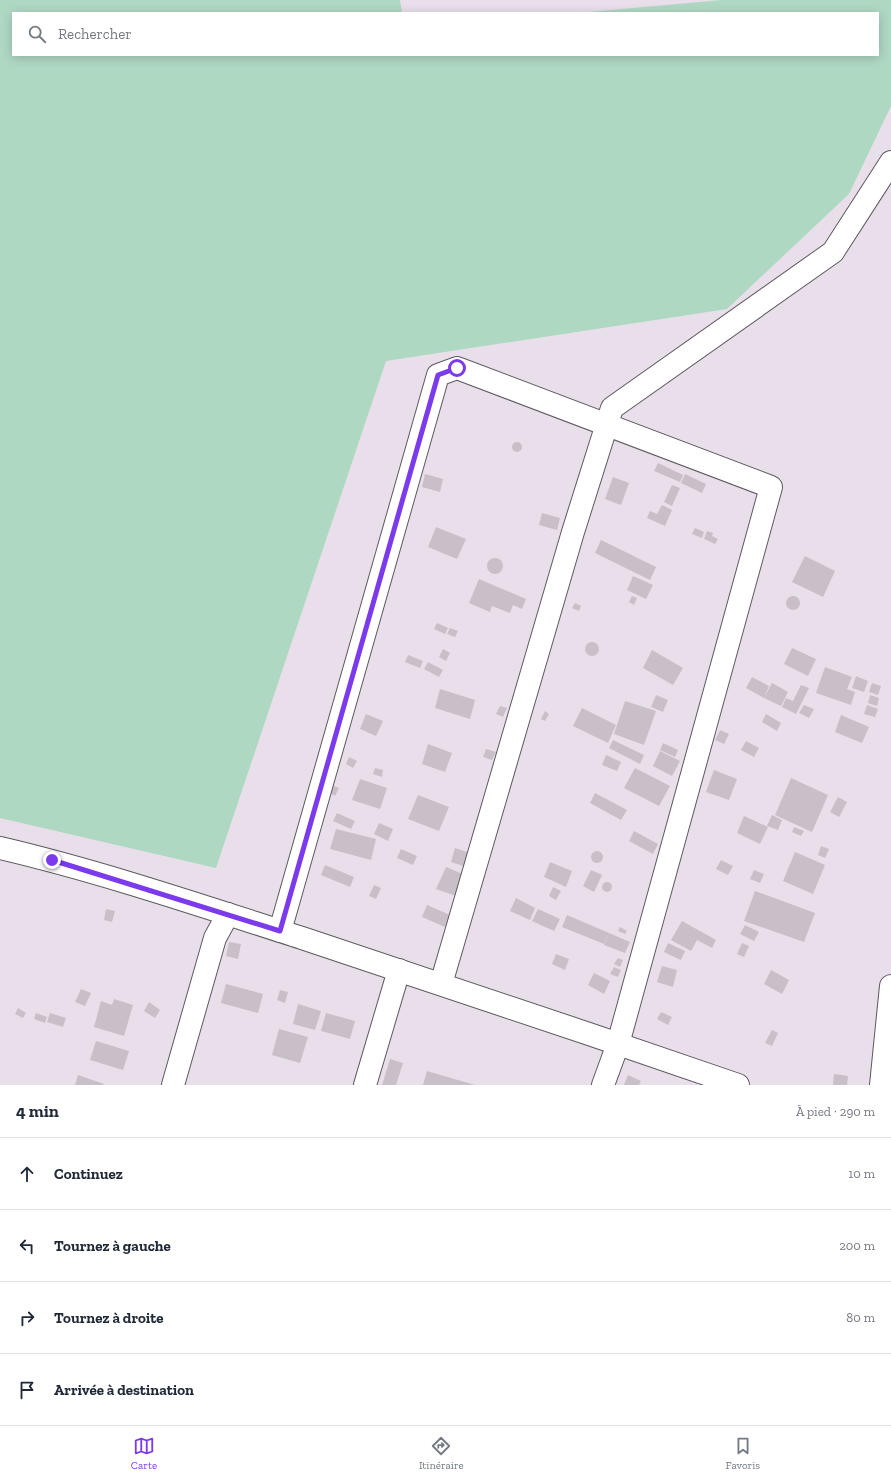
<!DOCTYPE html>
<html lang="fr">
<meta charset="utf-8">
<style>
body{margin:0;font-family:"Zilla Slab",serif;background:#f6f6f7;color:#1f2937}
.stop{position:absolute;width:12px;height:12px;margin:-9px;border:3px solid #7c3aed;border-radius:50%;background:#fff}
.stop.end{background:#7c3aed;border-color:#fff;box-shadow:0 1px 4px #0008}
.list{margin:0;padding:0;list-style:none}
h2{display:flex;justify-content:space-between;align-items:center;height:52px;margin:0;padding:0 16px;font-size:17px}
h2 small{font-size:13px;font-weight:400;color:#747a83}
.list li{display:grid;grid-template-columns:26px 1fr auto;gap:12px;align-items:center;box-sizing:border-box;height:72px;padding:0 16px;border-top:1px solid #e0e1e3}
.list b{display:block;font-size:15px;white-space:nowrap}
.list em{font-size:13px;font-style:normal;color:#747a83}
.icon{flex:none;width:22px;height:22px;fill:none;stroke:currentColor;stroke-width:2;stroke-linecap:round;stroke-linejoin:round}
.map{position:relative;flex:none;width:891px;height:1085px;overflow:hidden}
.search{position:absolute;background:#fff;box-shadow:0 2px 10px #0003;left:12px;right:12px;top:12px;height:44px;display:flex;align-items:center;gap:10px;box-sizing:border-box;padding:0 14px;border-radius:0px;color:#747a83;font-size:15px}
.sheet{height:340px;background:#fff}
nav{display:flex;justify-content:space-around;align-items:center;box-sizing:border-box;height:56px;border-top:1px solid #e0e1e3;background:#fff;font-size:11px;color:#747a83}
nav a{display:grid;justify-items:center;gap:2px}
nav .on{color:#7c3aed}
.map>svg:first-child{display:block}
.green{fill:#afd8c3}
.building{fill:#c8bfc9}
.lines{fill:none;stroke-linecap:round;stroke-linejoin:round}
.minor-casing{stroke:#5f5861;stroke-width:24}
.minor{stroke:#fff;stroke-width:22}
.route{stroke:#7c3aed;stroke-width:5}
</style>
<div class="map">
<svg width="891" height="1085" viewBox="0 0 891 1085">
<rect width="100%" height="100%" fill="#e8dfea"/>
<polygon class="green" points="0,0 400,0 402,13 13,13 13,55 878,55 878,13 578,13 721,0 891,0 891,106 849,194 727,309 386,361 216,868 0,818"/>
<g class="building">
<circle cx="517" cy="447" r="5"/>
<polygon points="658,463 683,475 680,482 654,471"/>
<polygon points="425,474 443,479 440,492 422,487"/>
<polygon points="685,474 706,484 702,493 681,483"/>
<polygon points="613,477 629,483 621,505 605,499"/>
<polygon points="672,485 680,488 672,506 664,502"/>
<polygon points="662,505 672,510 665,526 647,518 650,511 657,514"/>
<polygon points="542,513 560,518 557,530 539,525"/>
<polygon points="436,527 466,539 457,559 428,547"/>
<polygon points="695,528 704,532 702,538 692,534"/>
<polygon points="707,531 713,533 712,536 718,539 715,544 704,539"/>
<polygon points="601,540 656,567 650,580 595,553"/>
<polygon points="805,556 835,571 823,597 792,582"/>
<circle cx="495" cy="566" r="8"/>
<polygon points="633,576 653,585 646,599 627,590"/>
<polygon points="479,579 526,599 522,609 513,605 510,613 492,606 490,612 469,603"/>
<polygon points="632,596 637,598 634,605 629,602"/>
<circle cx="793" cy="603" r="7"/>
<polygon points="575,603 581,606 579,611 572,608"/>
<polygon points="437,623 448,628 445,634 434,629"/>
<polygon points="450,628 458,631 455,637 447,634"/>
<circle cx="592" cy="649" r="7"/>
<polygon points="792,648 816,659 808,676 784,664"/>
<polygon points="443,649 450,653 446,661 439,657"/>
<polygon points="652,650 683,668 673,685 643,668"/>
<polygon points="408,655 423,661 420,668 405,662"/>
<polygon points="428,662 443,670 439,677 424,669"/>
<polygon points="825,667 852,677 847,689 855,692 851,705 816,693"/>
<polygon points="856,676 868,681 864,692 852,688"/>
<polygon points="752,677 769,686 764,698 746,688"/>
<polygon points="772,683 788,692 781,706 764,698"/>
<polygon points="872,683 881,686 878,695 869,692"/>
<polygon points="801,685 809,688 796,714 782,707 786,698 793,701"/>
<polygon points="440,689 475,700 470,719 435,708"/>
<polygon points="656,695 668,700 663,712 651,707"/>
<polygon points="870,695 879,698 877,706 868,703"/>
<polygon points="625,701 656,711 644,745 614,734"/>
<polygon points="804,705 814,709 809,718 799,713"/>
<polygon points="867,705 878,709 875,717 864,714"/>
<polygon points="500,706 507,708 503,717 496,714"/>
<polygon points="582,708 616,725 608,743 573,726"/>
<polygon points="545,711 549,714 545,721 541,719"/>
<polygon points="366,714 383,721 376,736 360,729"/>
<polygon points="766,714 781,723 777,731 762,722"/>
<polygon points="841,715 869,727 862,743 835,732"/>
<polygon points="720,730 729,734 724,744 715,740"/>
<polygon points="613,740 644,755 640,764 609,748"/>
<polygon points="746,741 759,748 754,757 741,750"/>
<polygon points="663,743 678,750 675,757 660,750"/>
<polygon points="428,744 452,753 445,772 422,764"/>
<polygon points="486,749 496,752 492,760 483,757"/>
<polygon points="660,751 680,761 672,776 653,766"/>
<polygon points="606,755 621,762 617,771 602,765"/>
<polygon points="349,757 357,761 353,768 346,764"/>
<polygon points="375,768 383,770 382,777 373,774"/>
<polygon points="635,768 670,786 659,806 624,788"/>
<polygon points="714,770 737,779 729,800 706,792"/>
<polygon points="791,778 828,795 812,832 775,815"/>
<polygon points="360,779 387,788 380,809 352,800"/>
<polygon points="329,784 339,788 335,796 326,791"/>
<polygon points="595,793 627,810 621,820 590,803"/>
<polygon points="418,795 449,807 439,831 408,819"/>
<polygon points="838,797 847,802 839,817 830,812"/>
<polygon points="337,813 355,821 351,829 333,821"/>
<polygon points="772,815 782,820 778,830 767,826"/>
<polygon points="744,816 768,827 760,844 737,833"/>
<polygon points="379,823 393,829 388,841 374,834"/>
<polygon points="794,827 804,831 801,836 792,832"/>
<polygon points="336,829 376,839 371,860 330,849"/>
<polygon points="634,831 658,844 653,854 629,841"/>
<polygon points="821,846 829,849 825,858 818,855"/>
<polygon points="455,848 470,853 466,867 451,862"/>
<polygon points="401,849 417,856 413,865 397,858"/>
<circle cx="597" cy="857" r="6"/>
<polygon points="795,852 825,865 813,894 783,881"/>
<polygon points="721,860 733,866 728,875 716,869"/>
<polygon points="550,862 572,871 566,887 544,877"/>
<polygon points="325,865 354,877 350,887 321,875"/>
<polygon points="446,867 465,875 456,896 436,889"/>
<polygon points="591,870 602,875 594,892 583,886"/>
<polygon points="754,870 764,874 760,883 750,879"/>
<circle cx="607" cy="887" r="5"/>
<polygon points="374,885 381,888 376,899 369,896"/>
<polygon points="553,887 561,891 556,900 549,896"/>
<polygon points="755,891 815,913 804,942 744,921"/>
<polygon points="516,898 535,908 530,920 510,911"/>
<polygon points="427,905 450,915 445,927 422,917"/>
<polygon points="106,909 115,911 112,922 104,920"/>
<polygon points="538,909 560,919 554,931 532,921"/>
<polygon points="567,915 609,933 604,944 562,927"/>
<polygon points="682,921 716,940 712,948 697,940 691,951 671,940"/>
<polygon points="745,925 759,932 754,941 740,934"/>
<polygon points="620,927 627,931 625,934 618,931"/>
<polygon points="609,933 630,942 625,953 604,945"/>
<polygon points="229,942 241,944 238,959 226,956"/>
<polygon points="668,943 685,951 681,960 664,952"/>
<polygon points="742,943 749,946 744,957 737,954"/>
<polygon points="556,954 569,959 565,970 552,964"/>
<polygon points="618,958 623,960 620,967 614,964"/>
<polygon points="662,966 677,970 673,987 657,982"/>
<polygon points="614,967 621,970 618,977 610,974"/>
<polygon points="771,970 789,980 782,994 764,984"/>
<polygon points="594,973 610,981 604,994 588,985"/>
<polygon points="226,984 263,994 258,1013 221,1003"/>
<polygon points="81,989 91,993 85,1006 75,1002"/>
<polygon points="280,990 288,992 285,1003 277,1000"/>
<polygon points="114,999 133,1005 124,1036 94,1027 101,1001 112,1005"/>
<polygon points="149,1002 160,1010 155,1018 144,1011"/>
<polygon points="298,1004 321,1011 315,1030 293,1024"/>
<polygon points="18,1008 26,1013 23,1018 15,1014"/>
<polygon points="661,1012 672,1017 668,1025 657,1019"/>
<polygon points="36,1013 47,1017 45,1023 34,1019"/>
<polygon points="50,1013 66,1018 63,1027 47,1022"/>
<polygon points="326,1013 355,1021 350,1039 321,1031"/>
<polygon points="279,1029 308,1037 300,1063 272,1055"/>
<polygon points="772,1030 778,1033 772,1046 765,1043"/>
<polygon points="96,1041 129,1051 123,1070 90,1060"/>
<polygon points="390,1059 403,1063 396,1085 382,1085"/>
<polygon points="427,1071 475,1085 423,1085"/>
<polygon points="834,1074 848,1076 847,1085 833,1085"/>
<polygon points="78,1075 104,1084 103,1085 75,1085"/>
<polygon points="628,1075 641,1081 639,1085 624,1085"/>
</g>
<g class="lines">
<g class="minor-casing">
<g id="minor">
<path d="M0 848C102 872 202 906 302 938 448 986 593 1035 738 1085"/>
<polyline points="280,931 438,375 457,368 771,487 618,1044 603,1085"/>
<polyline points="441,984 573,532 612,408 833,252 891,162"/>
<polyline points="173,1085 215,938 228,914"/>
<polyline points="365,1085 399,970"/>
<polyline points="881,1085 891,986"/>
</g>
</g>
<use href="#minor" class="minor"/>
</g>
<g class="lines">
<polyline class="route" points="52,860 280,931 438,375 457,368"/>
</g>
</svg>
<div class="stop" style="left:457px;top:368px"></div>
<div class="stop end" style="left:52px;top:860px"></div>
<div class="search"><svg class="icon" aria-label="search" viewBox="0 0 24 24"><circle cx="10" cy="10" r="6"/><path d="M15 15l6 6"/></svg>Rechercher</div>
</div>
<section class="sheet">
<h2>4 min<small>À pied · 290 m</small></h2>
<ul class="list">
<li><svg class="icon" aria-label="ahead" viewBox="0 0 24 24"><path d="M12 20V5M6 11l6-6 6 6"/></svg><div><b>Continuez</b></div><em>10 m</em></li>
<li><svg class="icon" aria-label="left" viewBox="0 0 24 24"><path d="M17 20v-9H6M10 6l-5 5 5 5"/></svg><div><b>Tournez à gauche</b></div><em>200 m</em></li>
<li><svg class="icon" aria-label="right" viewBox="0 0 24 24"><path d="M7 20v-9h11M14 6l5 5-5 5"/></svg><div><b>Tournez à droite</b></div><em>80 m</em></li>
<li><svg class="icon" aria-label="arrive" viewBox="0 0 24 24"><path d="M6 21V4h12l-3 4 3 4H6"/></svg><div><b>Arrivée à destination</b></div></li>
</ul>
</section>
<nav>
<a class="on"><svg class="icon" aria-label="map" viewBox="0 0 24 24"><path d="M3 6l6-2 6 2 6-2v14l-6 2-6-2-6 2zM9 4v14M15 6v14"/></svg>Carte</a>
<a><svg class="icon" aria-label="directions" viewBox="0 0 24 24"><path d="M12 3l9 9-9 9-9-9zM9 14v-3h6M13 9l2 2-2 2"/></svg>Itinéraire</a>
<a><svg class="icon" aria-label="saved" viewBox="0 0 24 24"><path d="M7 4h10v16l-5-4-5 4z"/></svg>Favoris</a>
</nav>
